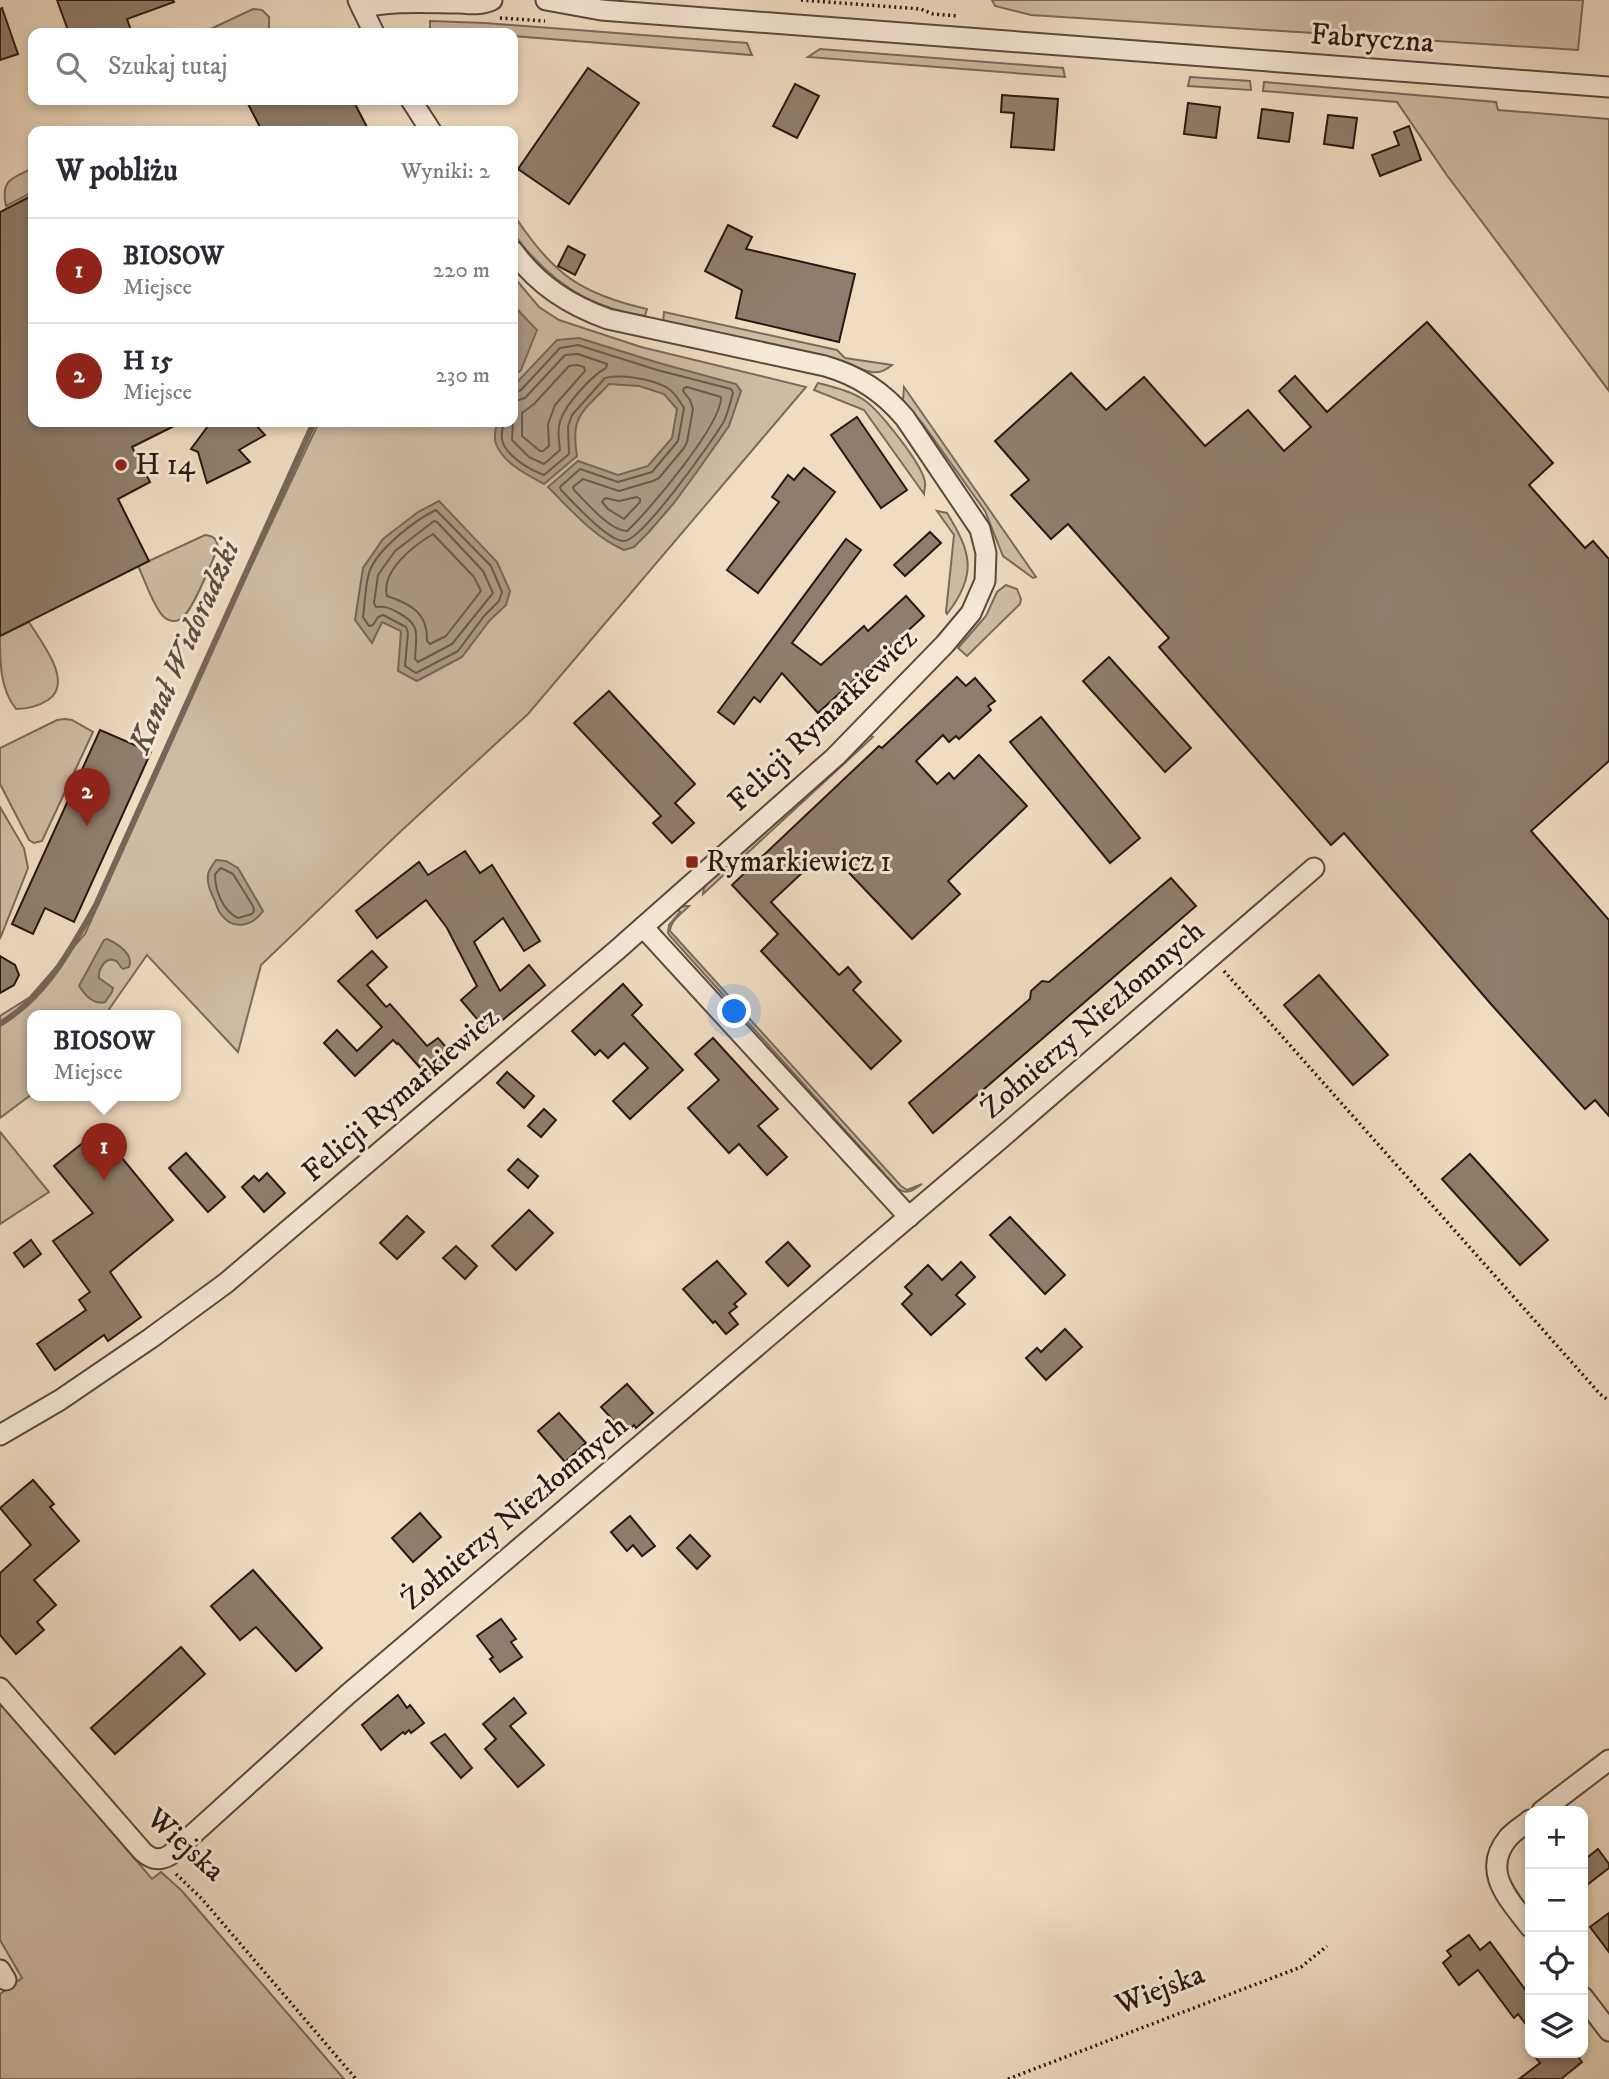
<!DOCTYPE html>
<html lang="pl">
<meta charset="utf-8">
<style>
body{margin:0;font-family:"IM FELL DW Pica",serif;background:#f2f2f3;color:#2b2b33}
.controls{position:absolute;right:21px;bottom:21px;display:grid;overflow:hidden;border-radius:14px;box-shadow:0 4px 10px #0003}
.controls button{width:63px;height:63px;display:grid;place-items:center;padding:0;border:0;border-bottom:2px solid #e1e1e2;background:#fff;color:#2b2b33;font:35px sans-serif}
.you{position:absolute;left:735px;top:1012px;width:24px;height:24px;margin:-18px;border:5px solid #fff;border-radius:50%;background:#1a73e8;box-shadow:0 0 0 10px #1a73e833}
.badge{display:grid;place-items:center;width:46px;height:46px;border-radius:50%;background:#8f2418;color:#fff;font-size:23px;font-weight:700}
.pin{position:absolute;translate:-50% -58px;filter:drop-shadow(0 2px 4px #0008)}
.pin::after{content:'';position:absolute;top:37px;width:24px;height:21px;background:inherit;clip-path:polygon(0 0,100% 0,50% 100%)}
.popup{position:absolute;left:27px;top:1010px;width:154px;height:91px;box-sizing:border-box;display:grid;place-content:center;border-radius:14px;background:#fff;filter:drop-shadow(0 2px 5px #0005);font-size:23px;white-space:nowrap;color:#7c7c81}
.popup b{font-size:26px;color:#2b2b33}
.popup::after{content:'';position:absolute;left:50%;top:100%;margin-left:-14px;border:14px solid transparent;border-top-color:#fff}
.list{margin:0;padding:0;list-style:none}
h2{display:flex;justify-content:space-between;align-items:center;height:91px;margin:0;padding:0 28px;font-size:30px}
h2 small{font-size:23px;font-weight:400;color:#7c7c81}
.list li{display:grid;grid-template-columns:46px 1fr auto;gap:21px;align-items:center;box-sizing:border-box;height:105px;padding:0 28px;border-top:2px solid #e1e1e2}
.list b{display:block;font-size:26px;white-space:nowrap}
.list p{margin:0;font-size:23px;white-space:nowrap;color:#7c7c81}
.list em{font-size:23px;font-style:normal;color:#7c7c81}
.icon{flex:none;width:38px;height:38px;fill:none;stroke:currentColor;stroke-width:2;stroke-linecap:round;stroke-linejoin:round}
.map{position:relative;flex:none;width:1609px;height:2079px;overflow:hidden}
.search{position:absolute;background:#fff;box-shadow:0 4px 10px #0003;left:28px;top:28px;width:490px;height:77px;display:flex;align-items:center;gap:18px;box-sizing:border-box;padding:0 24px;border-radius:14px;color:#7c7c81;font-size:26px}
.panel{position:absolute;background:#fff;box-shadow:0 4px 10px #0003;left:28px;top:126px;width:490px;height:301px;border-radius:14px}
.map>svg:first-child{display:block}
.green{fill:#cdbba3;stroke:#7a6a5b;stroke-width:2}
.water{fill:#ab9a86;stroke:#766658;stroke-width:2}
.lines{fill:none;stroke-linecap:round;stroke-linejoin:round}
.shore{stroke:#695a4c;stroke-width:2}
.stream{stroke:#766658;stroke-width:6}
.building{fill:#8f7e6d;stroke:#271913;stroke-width:2}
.minor-casing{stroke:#594a3e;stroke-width:23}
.path{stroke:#271913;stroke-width:3.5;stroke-dasharray:2 3.5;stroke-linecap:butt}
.minor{stroke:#f5e8d7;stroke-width:19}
.poi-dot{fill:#8f2418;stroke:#f5e8d7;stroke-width:2.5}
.labels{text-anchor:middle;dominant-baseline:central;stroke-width:6;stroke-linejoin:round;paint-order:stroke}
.street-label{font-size:30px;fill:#271913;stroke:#f5e8d7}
.poi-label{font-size:30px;fill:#271913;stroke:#f5e8d7;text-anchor:start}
.water-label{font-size:32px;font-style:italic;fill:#5c4d41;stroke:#f5e8d7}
</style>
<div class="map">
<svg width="1609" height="2079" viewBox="0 0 1609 2079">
<rect width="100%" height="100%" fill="#efdcc1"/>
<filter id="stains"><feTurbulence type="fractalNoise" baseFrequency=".00286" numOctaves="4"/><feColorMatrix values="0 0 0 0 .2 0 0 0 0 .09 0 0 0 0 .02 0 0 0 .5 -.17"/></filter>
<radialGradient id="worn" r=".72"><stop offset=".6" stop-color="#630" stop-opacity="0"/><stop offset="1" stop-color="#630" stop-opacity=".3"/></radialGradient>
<g class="green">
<polygon points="992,0 1583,0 1578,50 1031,15 995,6"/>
<polygon points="253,9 262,10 269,17 269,27 264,33 202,33"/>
<polygon points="430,21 485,23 747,43 752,55 513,36 513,33 484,33 430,29"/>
<polygon points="820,49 1063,68 1065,77 808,57"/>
<polygon points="1190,77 1250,81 1251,90 1188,86"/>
<polygon points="1264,82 1496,102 1498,110 1609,119 1609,391 1446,174 1397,102 1263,91"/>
<path d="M33 168V192L6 206C0 179 13 178 33 168Z"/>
<path d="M516 218C553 274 581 294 647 309L645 316C599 309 564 291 533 257 521 244 513 237 513 220Z"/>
<polygon points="513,276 539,307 559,320 641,347 806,387 528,714 400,832 261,965 238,1052 147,955 105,1015 32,1015 32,1094 0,1118 0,1016 30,997 85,934 230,611 319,422 513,422"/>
<path d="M664 312 837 350 845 358 892 365C876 379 865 370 848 363 841 360 833 358 825 357L663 322Z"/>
<path d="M818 383C833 387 851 391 864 400 879 410 924 466 925 483 926 486 924 490 924 494L864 410 814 390Z"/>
<polygon points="904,387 1036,577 1033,578 1003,556 985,511 923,424 903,401"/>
<path d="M937 511 947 513C971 552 978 574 947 614L946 612 954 535Z"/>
<path d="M205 535C214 536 217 539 218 548 211 563 194 608 183 617 177 623 169 622 163 616 153 606 145 580 138 566Z"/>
<polygon points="1006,585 1017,589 1021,599 1020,604 967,656 958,648 986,616 997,592"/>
<path d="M29 622C40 641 75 682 48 700 37 707 28 709 16 709 0 689 0 663 0 636Z"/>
<polygon points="65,719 72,720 93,732 42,841 34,843 29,840 0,784 0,748 57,720"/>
<polygon points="870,735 873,737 703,894 704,888 711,879"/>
<polygon points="0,807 24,848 28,868 0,939"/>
<path d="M686 906H689C682 913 670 921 670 931L901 1186 907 1190 922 1184C913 1190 908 1195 898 1189L671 937 668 933 669 925 680 912 676 908Z"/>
<polygon points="0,1132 49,1192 0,1224"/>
<polygon points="0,1702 152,1879 161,1872 182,1891 344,2079 0,2079 0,1994 22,1978 0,1940"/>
</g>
<g class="water">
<polygon points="513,305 537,330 521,370 513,377"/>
<path d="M579 338 659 363 736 384 741 391 729 426 696 473 674 503 648 533 634 547 624 550C594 537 571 510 548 487L578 461 618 475 648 466 672 438 677 409 664 394 639 386 609 384C583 412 570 415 577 456L544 484C528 475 503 463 496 444 493 437 496 429 497 422H513V390L519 380 557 340Z"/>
<polygon points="439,501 497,562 510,591 506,605 490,620 462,657 417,681 398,671 401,631 382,622 372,643 355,620 363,568 383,539 418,512"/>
<path d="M216 860 226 861 238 868 263 911C252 927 232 931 220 913 217 909 216 902 213 897 210 890 207 884 208 875 208 870 213 865 216 860Z"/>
<path d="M107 939C118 944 134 954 129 967L123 969C120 967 119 963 116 961 105 955 98 971 99 978L113 988 112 992 105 1002C93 1005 85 995 79 986L104 940Z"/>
</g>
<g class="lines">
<g class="shore">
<polygon points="577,365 584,367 585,371 555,405 548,424 549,446 543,451 540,451 522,436 522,413 534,404 569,366"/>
<path d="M687 387 721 397C722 424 649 511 627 531 610 531 586 502 574 490L573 487 583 479 619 491 653 481 659 478 684 448 687 442 693 409 690 400 683 391 684 388Z"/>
<path d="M504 422C503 427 501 433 502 439 504 455 530 470 544 475L569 454 568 426 572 415 605 378C622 374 650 379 666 387 673 391 680 401 684 408L678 441 652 472 618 482 580 469 560 487 561 490C574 503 606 539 623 541 640 544 712 441 723 423 728 414 730 403 733 393L731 389 657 370 578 345 560 348 521 390 513 393"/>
<path d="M513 422 512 440 529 457 544 464 560 450C559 441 557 431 560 422 564 406 591 376 606 368L607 364 578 354 565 355 525 398 513 402"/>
<polygon points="637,497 640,499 640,502 624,519 608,509 602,502 605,498 619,501"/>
<path d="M436 510 491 566 502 592 499 601 484 616 458 651 416 673 405 666 408 633 406 627 383 615 378 617 373 625 369 626 363 617C365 603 365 587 369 573 376 550 415 520 436 510Z"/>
<path d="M434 521 437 522 483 571 493 593 452 644 418 662 415 659C416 634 422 625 397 612 390 608 385 606 376 607L374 603 378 575 395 551Z"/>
<path d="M433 534 474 577 481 591 446 636 430 644 427 641C428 614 412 604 387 596 381 571 413 546 433 534Z"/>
<path d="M221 868 233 874 253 906 254 911 252 914 238 918C223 911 215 891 215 874Z"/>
</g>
<path class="stream" d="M0 1024C47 995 69 952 96 905L314 422"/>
</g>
<g class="building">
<polygon points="57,0 173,0 174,2 127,19 132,33 69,33"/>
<polygon points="2,8 18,54 0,60 0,9"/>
<polygon points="588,68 639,103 569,204 518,169"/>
<polygon points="795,84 819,96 797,138 773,126"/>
<polygon points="1002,95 1058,99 1054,150 1011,147 1014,113 1001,112"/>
<polygon points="246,100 353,100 369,131 262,131"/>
<polygon points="1188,103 1220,107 1216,138 1184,134"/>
<polygon points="1262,109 1293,113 1289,142 1258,138"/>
<polygon points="1328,115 1357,118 1353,148 1324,144"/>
<polygon points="1409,126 1421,160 1380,176 1372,155 1399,145 1394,132"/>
<polygon points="33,195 33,422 182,422 132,447 150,482 118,499 149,561 0,636 0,212"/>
<polygon points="728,225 752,237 746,249 855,274 839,342 736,318 742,290 705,271"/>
<polygon points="568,246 585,255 575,275 558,266"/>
<polygon points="1427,322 1553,463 1529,485 1585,548 1593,541 1609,559 1609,761 1531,831 1609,920 1609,1116 1595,1100 1585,1109 1490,1003 1344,833 1331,845 1159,647 1169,638 1068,524 1051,539 1011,495 1029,480 995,441 1071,373 1106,410 1144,377 1205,446 1248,410 1284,451 1311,427 1279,391 1295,376 1327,412"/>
<polygon points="857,417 907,490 881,508 831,435"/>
<polygon points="211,422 253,422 265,435 239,450 250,462 207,483 198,452 191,449"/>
<polygon points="804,468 835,492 758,593 727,570 779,502 772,497 788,475 794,480"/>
<polygon points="930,532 941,543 905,576 894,565"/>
<polygon points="846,539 861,550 792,643 821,665 864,626 868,631 906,596 924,616 818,713 782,673 760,702 754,697 734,724 718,712"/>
<polygon points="1109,657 1191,748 1165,772 1083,681"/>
<polygon points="957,677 966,686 975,678 995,701 988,706 991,710 959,739 956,736 949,742 943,735 916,761 937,784 949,773 954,779 979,755 1027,806 948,881 960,894 912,939 835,858 827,866 819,857 771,902 839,975 848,967 861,982 853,990 901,1041 871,1069 761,951 778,934 732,885 879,746 882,748"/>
<polygon points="609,691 695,784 675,803 694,823 672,843 653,823 661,816 574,723"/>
<polygon points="1041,717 1140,838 1110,863 1010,742"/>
<polygon points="100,730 151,752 74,922 45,908 33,934 12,924"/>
<polygon points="465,851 480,873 492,865 540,941 524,951 503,918 474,942 500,991 529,965 545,985 488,1032 461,1000 477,986 447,928 426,900 377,938 356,911 419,862 428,875"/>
<polygon points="1171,878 1196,906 933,1133 909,1103 1030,999 1031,991 1042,981 1049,982"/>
<polygon points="372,951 387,967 367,985 386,1007 390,1004 427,1046 438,1038 456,1058 431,1080 398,1043 397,1044 393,1040 355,1076 324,1043 337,1030 357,1051 382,1027 338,981"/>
<polygon points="0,956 15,965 19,975 14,985 0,993"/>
<polygon points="1319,975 1388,1055 1353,1085 1284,1005"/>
<polygon points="623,984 642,1005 632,1015 683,1070 630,1119 613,1101 648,1068 624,1043 608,1058 600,1050 595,1055 572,1031"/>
<polygon points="713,1038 778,1109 758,1126 787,1157 767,1175 739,1144 729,1153 688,1108 719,1080 695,1054"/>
<polygon points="507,1072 534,1096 524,1108 497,1083"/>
<polygon points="544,1109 556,1120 541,1137 528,1126"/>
<polygon points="99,1130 173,1220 110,1272 141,1317 108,1341 104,1335 55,1370 37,1344 86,1310 79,1300 90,1292 53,1241 93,1213 54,1166"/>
<polygon points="186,1153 225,1197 208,1212 169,1168"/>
<polygon points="1470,1154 1548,1240 1520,1265 1442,1179"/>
<polygon points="518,1159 538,1176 528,1188 508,1170"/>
<polygon points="267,1173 285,1193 264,1212 242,1187 254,1176 259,1181"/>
<polygon points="529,1210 553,1233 516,1270 492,1246"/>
<polygon points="407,1216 424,1232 397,1259 380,1243"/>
<polygon points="1010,1217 1065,1275 1045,1294 990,1235"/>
<polygon points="31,1240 41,1254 24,1267 14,1253"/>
<polygon points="788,1242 810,1266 788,1286 766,1262"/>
<polygon points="456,1246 477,1266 465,1279 443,1258"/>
<polygon points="717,1261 746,1294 734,1304 737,1307 729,1313 738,1324 726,1334 715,1321 713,1323 683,1289"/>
<polygon points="961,1262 975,1277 956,1295 965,1304 931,1335 902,1304 912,1294 905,1287 928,1265 942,1280"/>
<polygon points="1065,1329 1082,1347 1046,1380 1026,1358 1037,1348 1041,1352"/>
<polygon points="627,1384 653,1413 636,1428 634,1425 625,1433 601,1407"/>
<polygon points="559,1413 586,1443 565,1462 538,1431"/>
<polygon points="33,1480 54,1504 50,1507 79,1541 34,1580 56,1605 37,1622 44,1630 16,1654 0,1635 0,1573 31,1545 0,1508"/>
<polygon points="420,1513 441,1537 413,1562 392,1538"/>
<polygon points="630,1516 655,1546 642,1556 633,1545 627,1551 611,1532"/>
<polygon points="690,1535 710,1556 697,1569 677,1548"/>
<polygon points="253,1570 322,1648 296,1671 256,1627 240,1640 211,1606"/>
<polygon points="501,1619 516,1639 511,1642 522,1657 500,1672 490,1659 493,1657 477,1636"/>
<polygon points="181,1647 205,1674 115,1754 91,1728"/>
<polygon points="398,1695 407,1708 410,1705 424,1723 411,1733 409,1730 405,1734 403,1732 381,1750 362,1725"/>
<polygon points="514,1698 526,1713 510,1726 544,1765 518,1787 485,1749 496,1739 483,1724"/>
<polygon points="445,1734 472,1768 461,1778 431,1743"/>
<polygon points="1598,1849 1609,1864 1609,1868 1583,1888 1583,1861"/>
<polygon points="1609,1913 1609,1952 1590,1927"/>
<polygon points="1469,1935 1480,1950 1490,1942 1530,1996 1530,2030 1518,2014 1514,2018 1478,1970 1459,1985 1443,1963 1451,1956 1447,1951"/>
<polygon points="1532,2053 1575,2053 1582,2062 1561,2079 1519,2079 1540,2063"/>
</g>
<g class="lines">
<g class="minor-casing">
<g id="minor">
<polyline points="358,0 374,33"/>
<polyline points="546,0 601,10 1609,87"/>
<path d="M362 8C388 0 431 3 460 3 471 4 482 5 492 0"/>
<polyline points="411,100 431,131"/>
<polyline points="643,927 909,1217"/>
<path d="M0 1435 60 1400 151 1338 226 1283 617 950 835 757 945 644 971 613 985 581 986 553 980 529 905 418C883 392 859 376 825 366L608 319C569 305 538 285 513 251"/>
<path d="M0 1688 143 1852C152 1860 160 1861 170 1855L347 1695 999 1140 1314 868"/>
<polyline points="1542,1811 1609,1760"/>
<path d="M1530 1820C1523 1826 1514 1831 1508 1838 1480 1872 1510 1900 1530 1927"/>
<polyline points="0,1970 6,1980"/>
<polyline points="1583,1997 1609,2031"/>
</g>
</g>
<g class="path">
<polyline points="801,0 921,9 933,14 958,16"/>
<polyline points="500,18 545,21"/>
<polyline points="1224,971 1600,1394 1609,1401"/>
<polyline points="176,1874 202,1899 356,2079"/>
<polyline points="1008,2079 1301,1967 1327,1946"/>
</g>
<use href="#minor" class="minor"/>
</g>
<g class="poi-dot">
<circle cx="121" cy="465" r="7"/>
<rect x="685" y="855" width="14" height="14" rx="3.5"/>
</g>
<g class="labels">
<g class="street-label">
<text transform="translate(1372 39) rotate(4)">Fabryczna</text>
<text transform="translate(823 720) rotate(-44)">Felicji Rymarkiewicz</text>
<text transform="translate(1093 1020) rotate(-41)">Żołnierzy Niezłomnych</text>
<text transform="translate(401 1095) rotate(-41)">Felicji Rymarkiewicz</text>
<text transform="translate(515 1513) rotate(-40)">Żołnierzy Niezłomnych</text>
<text transform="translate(185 1845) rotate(42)">Wiejska</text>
<text transform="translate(1160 1990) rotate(-21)">Wiejska</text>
</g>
<g class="poi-label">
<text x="135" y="465">H 14</text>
<text x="706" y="862">Rymarkiewicz 1</text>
</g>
<g class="water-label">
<text transform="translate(185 647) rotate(-66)">Kanał Widoradzki</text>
</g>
</g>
<rect width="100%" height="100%" filter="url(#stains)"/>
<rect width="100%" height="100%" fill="url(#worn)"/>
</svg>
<div class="controls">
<button>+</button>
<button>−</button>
<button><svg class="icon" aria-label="locate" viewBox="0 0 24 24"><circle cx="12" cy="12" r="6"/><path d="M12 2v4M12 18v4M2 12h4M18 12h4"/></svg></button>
<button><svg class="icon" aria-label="layers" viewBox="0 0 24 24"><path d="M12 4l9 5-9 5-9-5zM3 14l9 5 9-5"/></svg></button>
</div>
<div class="you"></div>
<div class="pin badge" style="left:104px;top:1181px">1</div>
<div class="popup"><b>BIOSOW</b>Miejsce</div>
<div class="pin badge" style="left:87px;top:826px">2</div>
<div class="search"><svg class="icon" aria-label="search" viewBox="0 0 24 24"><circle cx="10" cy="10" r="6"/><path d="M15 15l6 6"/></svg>Szukaj tutaj</div>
<section class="panel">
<h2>W pobliżu<small>Wyniki: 2</small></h2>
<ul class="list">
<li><span class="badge">1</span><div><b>BIOSOW</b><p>Miejsce</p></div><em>220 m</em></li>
<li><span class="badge">2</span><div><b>H 15</b><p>Miejsce</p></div><em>230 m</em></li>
</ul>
</section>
</div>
